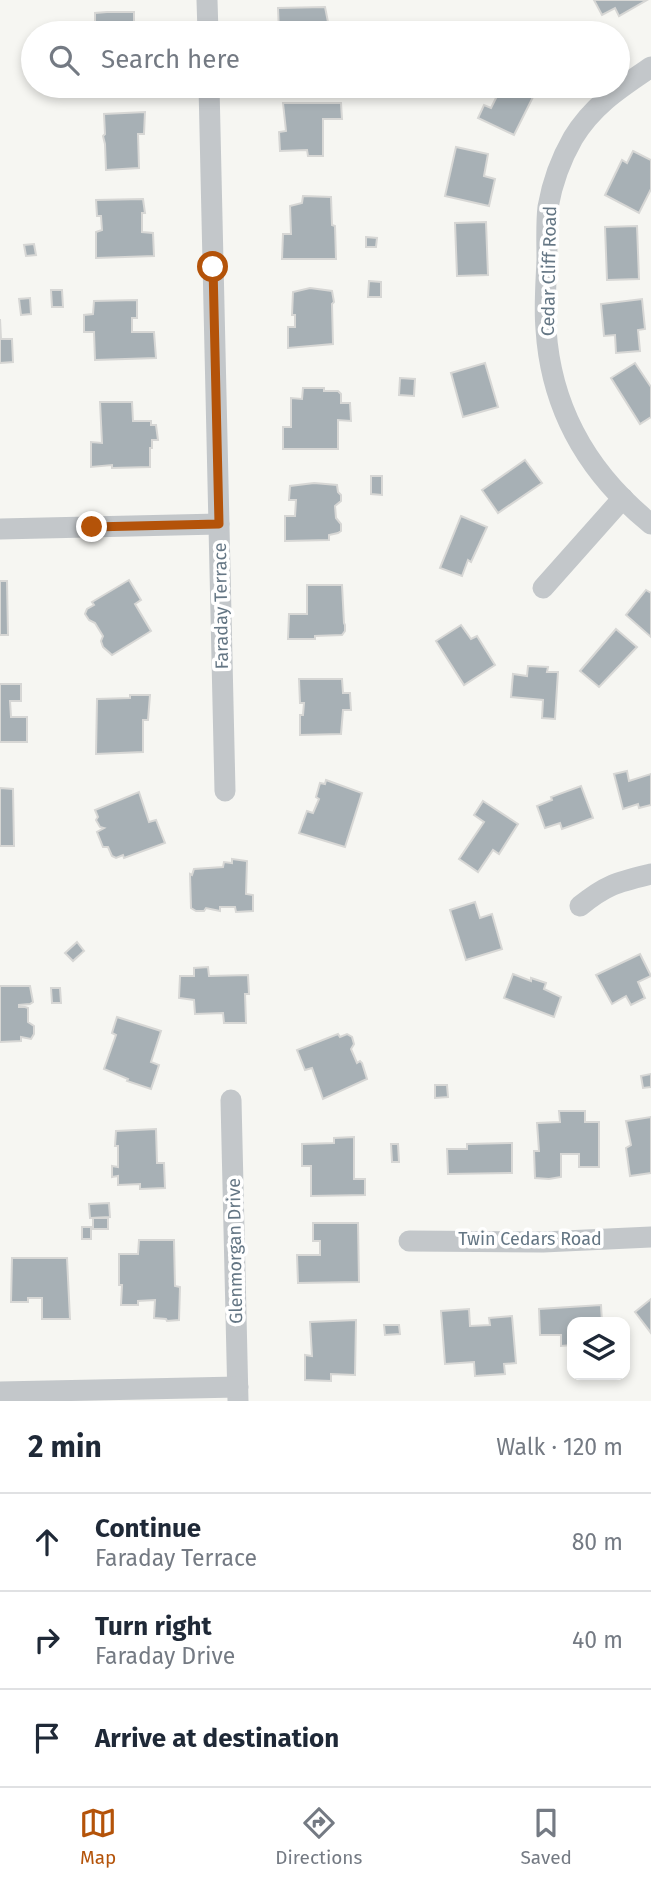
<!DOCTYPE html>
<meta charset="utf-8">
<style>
body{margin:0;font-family:"Fira Sans",sans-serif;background:#f6f6f7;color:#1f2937}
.controls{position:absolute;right:21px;bottom:21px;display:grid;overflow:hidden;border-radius:14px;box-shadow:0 4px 10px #0003}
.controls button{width:63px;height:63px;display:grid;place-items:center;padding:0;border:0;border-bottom:2px solid #e0e1e3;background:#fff;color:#1f2937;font:35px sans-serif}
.stop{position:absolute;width:21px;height:21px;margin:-16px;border:5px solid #b45309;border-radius:50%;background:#fff}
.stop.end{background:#b45309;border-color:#fff;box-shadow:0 2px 7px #0008}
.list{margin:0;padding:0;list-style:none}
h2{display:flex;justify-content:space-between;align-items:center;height:91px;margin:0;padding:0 28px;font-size:30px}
h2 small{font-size:23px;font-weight:400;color:#747a83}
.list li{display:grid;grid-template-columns:46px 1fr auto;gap:21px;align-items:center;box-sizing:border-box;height:98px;padding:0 28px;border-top:2px solid #e0e1e3}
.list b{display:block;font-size:26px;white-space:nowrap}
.list p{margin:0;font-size:23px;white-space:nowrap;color:#747a83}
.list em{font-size:23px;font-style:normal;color:#747a83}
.icon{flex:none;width:38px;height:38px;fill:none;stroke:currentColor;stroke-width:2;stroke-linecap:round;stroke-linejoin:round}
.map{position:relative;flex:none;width:651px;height:1401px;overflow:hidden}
.search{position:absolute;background:#fff;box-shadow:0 4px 10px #0003;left:21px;right:21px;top:21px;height:77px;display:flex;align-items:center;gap:18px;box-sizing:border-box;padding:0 24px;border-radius:38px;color:#747a83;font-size:26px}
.sheet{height:385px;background:#fff}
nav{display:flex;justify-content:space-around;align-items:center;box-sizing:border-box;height:98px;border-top:2px solid #e0e1e3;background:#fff;font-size:19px;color:#747a83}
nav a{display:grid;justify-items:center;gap:4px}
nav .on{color:#b45309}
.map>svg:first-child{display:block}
.building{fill:#a7b0b5;stroke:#d7d7d5;stroke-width:2}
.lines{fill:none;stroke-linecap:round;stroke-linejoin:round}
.minor{stroke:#c3c7ca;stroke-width:21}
.route{stroke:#b45309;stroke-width:9}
.labels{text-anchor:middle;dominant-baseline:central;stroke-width:7;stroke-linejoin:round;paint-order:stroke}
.street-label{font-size:18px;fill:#647684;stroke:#fff}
</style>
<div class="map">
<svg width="651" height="1401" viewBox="0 0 651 1401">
<rect width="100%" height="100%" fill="#f6f6f2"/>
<g class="building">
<polygon points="594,0 647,0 619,16 615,8 602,15"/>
<polygon points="325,7 328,22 325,25 322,25 322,33 279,33 278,8"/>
<polygon points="107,12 134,12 134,24 138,24 139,32 97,33 97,29 95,29 95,13"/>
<polygon points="567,23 576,33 555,33"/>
<polygon points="502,86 515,86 534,95 514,135 478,118 484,105 491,108"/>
<polygon points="283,103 341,103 342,119 323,119 323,156 308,156 307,150 280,151 279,132 286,131"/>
<polygon points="145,112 144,134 138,134 139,168 106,170 105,144 103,136 105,134 104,114"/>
<polygon points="456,147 488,154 484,176 495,179 489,206 445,196"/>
<polygon points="633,151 651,160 651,189 639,213 605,195 622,160 627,163"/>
<polygon points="303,196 331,197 332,225 335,226 336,259 282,259 283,234 291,234 290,206 302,203"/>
<polygon points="143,199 145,213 142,213 142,232 153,233 154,256 96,258 96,232 102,230 101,216 97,216 96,200"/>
<polygon points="486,222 488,275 457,276 455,223"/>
<polygon points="637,226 639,279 607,280 605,227"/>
<polygon points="366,237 377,238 376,247 366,247"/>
<polygon points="34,244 36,255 26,256 24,245"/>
<polygon points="369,281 381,282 381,297 368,297"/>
<polygon points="310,288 332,291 334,302 332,304 333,344 288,348 288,327 295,327 295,315 292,315 293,292"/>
<polygon points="51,290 62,290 63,307 52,307"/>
<polygon points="30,298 31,314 21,315 19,299"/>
<polygon points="642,299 645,329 638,330 640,351 616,353 615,335 604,336 601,304"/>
<polygon points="137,300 137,318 132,318 132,332 154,332 156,358 95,360 94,332 84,332 84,315 93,314 94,301"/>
<polygon points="0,319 1,339 12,339 13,362 0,363"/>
<polygon points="485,363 498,407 463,417 451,373"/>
<polygon points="635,363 651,387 651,417 640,424 611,378"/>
<polygon points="400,378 415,379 414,396 399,395"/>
<polygon points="303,388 324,388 324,391 338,391 341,394 341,403 350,403 351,421 338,420 338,449 283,449 283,427 291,427 291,398 302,399"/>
<polygon points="100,402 132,402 133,421 151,421 151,425 156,425 158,440 152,440 152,448 150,448 150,467 112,468 112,465 91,467 91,442 102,443"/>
<polygon points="525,460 542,483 498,513 482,490"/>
<polygon points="371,476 382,476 382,495 371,494"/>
<polygon points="314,483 337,485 338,492 341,495 341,501 335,506 336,518 341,524 341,531 338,533 329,535 329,540 285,541 285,516 295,516 296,500 289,500 290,486"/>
<polygon points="461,516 487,527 471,562 468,560 462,576 440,568"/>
<polygon points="129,580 141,600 135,604 151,631 112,655 103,647 101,641 103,636 95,623 89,620 85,614 87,609 94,605 92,602"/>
<polygon points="0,581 7,581 8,635 0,635"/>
<polygon points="307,585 342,585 344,623 345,625 345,631 342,635 315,636 315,639 288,639 289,614 307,614"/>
<polygon points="646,590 651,593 651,637 626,615"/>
<polygon points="461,625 471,639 477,636 495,665 464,685 436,641"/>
<polygon points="616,629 637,647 599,687 580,671"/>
<polygon points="528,666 548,667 547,672 558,672 555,719 542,718 543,700 511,697 513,674 527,676"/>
<polygon points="299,679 342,679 343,693 350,693 351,710 343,710 341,734 300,735 300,715 303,715 304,703 300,703"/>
<polygon points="0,684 21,684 21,701 10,701 11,717 27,717 27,742 0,742"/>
<polygon points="130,695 150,695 148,720 143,720 143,752 96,754 97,699 130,698"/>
<polygon points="627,771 629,781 651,774 651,805 639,808 638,804 623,809 614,774"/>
<polygon points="326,780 362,793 345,847 299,833 307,811 313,813 319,799 316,797 320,783 325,784"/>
<polygon points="581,786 593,818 562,829 560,823 545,828 537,806 552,800 551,797"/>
<polygon points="0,788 13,789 14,846 0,846"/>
<polygon points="139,792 149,822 156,820 165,843 124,858 123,855 116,858 112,856 108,847 103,847 97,832 104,828 100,827 96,820 98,817 95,810"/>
<polygon points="483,801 518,824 499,854 493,850 478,872 459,859 484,822 474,815"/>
<polygon points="232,859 247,861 246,894 253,895 253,911 236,912 235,907 220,907 220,911 206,908 204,911 196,911 191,908 190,874 192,875 194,869 223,867 224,862 232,863"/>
<polygon points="475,902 480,918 492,914 502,949 466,960 450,910"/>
<polygon points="77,942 84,951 73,961 65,953"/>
<polygon points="640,954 651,976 638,982 645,998 631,1005 626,996 612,1004 596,975"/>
<polygon points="208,967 209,976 248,975 249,994 245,994 246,1023 224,1023 223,1013 195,1014 194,1000 179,998 180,976 194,976 194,968"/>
<polygon points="513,974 531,981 531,978 546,983 544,989 561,997 554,1017 504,998"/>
<polygon points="0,986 30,986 33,1002 30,1004 19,1005 19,1007 25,1007 28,1008 28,1022 34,1026 34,1034 31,1039 21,1037 21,1041 0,1042"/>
<polygon points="51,988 60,988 61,1003 52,1003"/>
<polygon points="117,1017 161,1031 151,1062 159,1065 151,1089 127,1081 128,1079 104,1069 116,1035 112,1033"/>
<polygon points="338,1034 340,1037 347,1034 352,1037 354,1044 351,1049 357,1063 360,1061 362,1063 367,1079 323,1099 312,1068 305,1070 297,1050"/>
<polygon points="651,1074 651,1087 643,1088 641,1076"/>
<polygon points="435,1085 447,1085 448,1097 435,1098"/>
<polygon points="559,1111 585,1111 585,1122 599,1122 599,1167 579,1167 579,1154 561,1154 561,1177 549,1179 535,1178 534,1151 539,1151 537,1123 560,1122"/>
<polygon points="651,1117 651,1173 630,1176 626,1148 631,1145 626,1121"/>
<polygon points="156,1129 157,1163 164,1163 165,1188 140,1189 140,1184 118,1185 118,1176 112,1177 112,1166 118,1167 118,1146 115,1146 116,1131"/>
<polygon points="354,1137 354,1179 365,1179 365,1195 311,1196 311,1166 302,1166 302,1144 334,1143 334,1138"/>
<polygon points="512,1143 512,1173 448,1174 447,1149 467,1149 467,1144"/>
<polygon points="391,1144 398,1144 399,1162 392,1162"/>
<polygon points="109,1203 110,1217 90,1218 89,1204"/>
<rect x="93" y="1218" width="15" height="11"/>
<polygon points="313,1223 358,1223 359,1282 298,1283 297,1255 320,1255 320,1241 313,1241"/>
<rect x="82" y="1227" width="9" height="12"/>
<polygon points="139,1240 174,1240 175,1286 180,1287 179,1320 167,1321 166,1319 154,1318 155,1300 138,1301 138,1305 121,1305 122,1285 119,1285 119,1254 138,1254"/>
<polygon points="12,1258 67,1258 70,1319 42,1319 42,1298 28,1298 28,1302 11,1302"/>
<polygon points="651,1299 651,1333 635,1312"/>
<polygon points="601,1305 602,1322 572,1322 572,1345 561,1346 561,1335 540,1335 539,1309"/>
<polygon points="469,1309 470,1326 490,1325 489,1318 512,1316 516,1363 504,1364 505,1374 475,1376 474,1362 445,1364 441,1311"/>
<polygon points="356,1320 355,1375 331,1374 331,1381 305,1380 305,1355 312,1356 310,1322"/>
<polygon points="384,1325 399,1325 400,1334 385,1335"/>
</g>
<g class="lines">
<g class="minor">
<polyline points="207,0 208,33"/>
<path d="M651 67C620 88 593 105 573 138 561 159 552 184 548 207 546 224 547 243 547 260 546 283 544 307 546 329 551 409 589 474 651 524"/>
<polyline points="209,86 225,791"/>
<polyline points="0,529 219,524"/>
<polyline points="543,588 623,498"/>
<path d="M580 906C607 884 618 882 651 874"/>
<polyline points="231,1100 238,1401"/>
<polyline points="409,1241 543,1242 651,1237"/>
<polyline points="0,1392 238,1387"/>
</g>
</g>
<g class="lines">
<polyline class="route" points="92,527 219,524 213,267"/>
</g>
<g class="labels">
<g class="street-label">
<text transform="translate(549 271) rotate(-89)">Cedar Cliff Road</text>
<text transform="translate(221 606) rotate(-91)">Faraday Terrace</text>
<text x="530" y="1239">Twin Cedars Road</text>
<text transform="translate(235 1251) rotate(-91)">Glenmorgan Drive</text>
</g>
</g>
</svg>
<div class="controls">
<button><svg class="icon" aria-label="layers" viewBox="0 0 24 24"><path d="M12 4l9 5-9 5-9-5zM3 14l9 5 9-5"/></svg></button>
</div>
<div class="stop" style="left:213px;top:267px"></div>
<div class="stop end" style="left:92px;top:527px"></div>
<div class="search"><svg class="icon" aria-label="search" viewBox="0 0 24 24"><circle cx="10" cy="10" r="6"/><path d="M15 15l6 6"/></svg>Search here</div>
</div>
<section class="sheet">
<h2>2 min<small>Walk · 120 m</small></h2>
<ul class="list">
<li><svg class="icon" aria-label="ahead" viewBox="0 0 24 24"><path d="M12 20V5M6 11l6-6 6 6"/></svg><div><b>Continue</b><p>Faraday Terrace</p></div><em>80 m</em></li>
<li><svg class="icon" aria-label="right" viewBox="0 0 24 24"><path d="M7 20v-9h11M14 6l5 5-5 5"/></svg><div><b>Turn right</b><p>Faraday Drive</p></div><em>40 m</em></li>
<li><svg class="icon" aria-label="arrive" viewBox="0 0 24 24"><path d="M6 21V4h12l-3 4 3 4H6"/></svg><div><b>Arrive at destination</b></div></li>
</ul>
</section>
<nav>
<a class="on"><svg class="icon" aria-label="map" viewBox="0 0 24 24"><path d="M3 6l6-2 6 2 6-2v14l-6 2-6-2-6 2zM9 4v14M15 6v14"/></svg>Map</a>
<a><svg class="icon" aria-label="directions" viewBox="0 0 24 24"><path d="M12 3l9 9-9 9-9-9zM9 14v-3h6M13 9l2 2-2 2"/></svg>Directions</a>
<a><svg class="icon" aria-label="saved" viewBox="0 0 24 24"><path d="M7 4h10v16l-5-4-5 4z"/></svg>Saved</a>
</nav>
